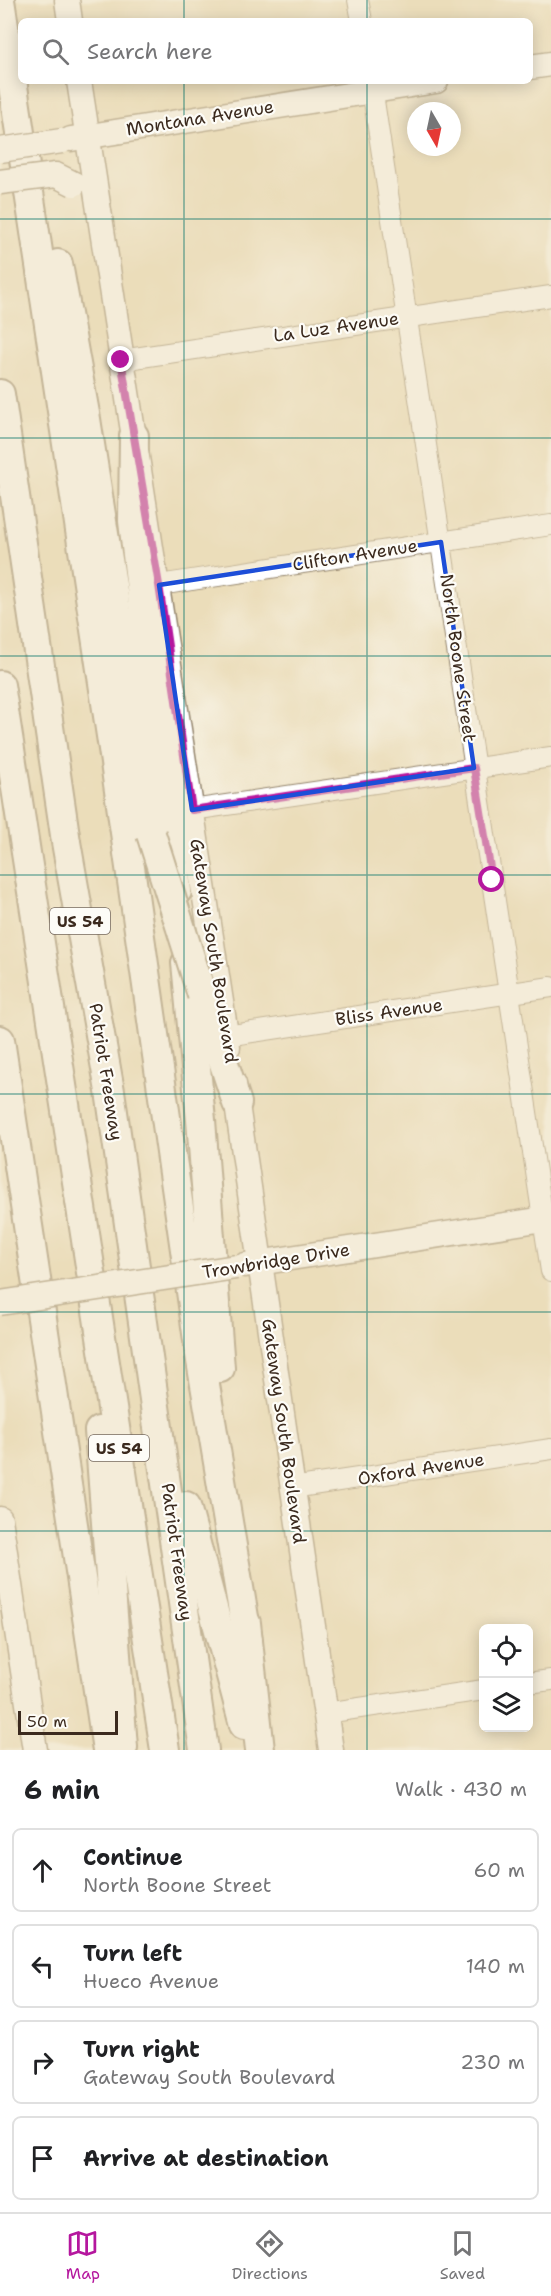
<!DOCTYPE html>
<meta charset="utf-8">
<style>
body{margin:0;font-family:"Shantell Sans",sans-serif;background:#f6f6f6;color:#202124}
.controls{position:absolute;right:18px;bottom:18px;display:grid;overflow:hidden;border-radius:9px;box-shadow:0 3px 15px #0003}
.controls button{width:54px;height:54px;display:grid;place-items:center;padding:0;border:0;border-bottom:2px solid #e0e0e0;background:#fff;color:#202124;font:30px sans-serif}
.compass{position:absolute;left:407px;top:102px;width:54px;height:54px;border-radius:50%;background:#fff;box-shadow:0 3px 15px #0003;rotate:171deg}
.scale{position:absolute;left:18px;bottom:15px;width:100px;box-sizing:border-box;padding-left:6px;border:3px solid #3b2a1e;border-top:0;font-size:16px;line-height:21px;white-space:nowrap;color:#3b2a1e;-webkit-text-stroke:4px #fdfcf7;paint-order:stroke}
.stop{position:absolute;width:18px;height:18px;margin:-14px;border:4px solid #b5179e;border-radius:50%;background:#fff}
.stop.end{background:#b5179e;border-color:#fff;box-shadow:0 2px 6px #0008}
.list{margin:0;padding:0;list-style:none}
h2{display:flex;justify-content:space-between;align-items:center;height:78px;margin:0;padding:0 24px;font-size:26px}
h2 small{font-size:20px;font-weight:400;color:#757577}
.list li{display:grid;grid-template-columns:39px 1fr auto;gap:18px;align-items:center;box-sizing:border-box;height:84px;margin:0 12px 12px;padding:0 12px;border:2px solid #e0e0e0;border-radius:9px}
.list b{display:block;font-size:22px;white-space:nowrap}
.list p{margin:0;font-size:20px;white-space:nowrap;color:#757577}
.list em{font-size:20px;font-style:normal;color:#757577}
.icon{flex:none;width:33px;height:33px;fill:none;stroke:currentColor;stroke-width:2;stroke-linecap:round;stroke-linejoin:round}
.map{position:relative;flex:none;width:551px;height:1750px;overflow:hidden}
.search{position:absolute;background:#fff;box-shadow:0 3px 15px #0003;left:18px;right:18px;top:18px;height:66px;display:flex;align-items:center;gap:15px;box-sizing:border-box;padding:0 21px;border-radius:9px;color:#757577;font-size:22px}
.sheet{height:462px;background:#fff}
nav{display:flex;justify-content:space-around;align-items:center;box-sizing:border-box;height:84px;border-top:2px solid #e0e0e0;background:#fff;font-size:16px;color:#757577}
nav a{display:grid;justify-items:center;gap:3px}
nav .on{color:#b5179e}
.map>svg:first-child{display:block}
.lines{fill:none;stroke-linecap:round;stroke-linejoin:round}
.minor-casing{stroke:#93846c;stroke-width:22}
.major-casing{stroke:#93846c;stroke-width:27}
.highway-casing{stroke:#93846c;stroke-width:32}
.minor{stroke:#fff;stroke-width:20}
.major{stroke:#fff;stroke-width:24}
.highway{stroke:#fff;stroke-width:28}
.major-bridge-casing{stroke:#93846c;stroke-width:27;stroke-linecap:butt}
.highway-bridge-casing{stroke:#93846c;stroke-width:32;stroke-linecap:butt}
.major-bridge{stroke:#fff;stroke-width:24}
.highway-bridge{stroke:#fff;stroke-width:28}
.route{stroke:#b5179e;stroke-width:8}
.marked{fill:none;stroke:#1d4ed8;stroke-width:4.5;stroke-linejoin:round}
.grid{fill:none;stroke:#0f766e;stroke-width:1.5;stroke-opacity:0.55}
.labels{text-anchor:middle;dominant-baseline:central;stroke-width:4.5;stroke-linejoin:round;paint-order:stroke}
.shield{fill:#fdfcf7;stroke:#75695f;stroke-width:1.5}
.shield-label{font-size:16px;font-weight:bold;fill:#3b2a1e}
.street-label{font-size:18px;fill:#3b2a1e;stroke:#fdfcf7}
</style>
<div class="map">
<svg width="551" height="1750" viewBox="0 0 551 1750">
<rect width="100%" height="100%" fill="#fdfcf7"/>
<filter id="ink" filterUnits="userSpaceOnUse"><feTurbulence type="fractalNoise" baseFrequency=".0167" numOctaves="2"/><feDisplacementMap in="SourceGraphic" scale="12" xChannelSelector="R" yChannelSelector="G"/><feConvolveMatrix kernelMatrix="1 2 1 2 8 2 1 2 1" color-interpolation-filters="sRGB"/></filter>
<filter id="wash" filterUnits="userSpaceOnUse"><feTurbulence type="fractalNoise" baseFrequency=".008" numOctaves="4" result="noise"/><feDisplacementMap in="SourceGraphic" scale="24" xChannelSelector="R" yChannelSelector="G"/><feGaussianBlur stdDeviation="1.35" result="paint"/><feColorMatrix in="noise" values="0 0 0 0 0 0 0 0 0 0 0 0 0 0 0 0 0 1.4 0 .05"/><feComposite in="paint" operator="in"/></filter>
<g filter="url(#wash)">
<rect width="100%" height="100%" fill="#ebddba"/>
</g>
<g filter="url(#ink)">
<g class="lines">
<g class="minor-casing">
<g id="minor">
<polyline points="358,0 362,21"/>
<polyline points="371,81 551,1271"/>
<polyline points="121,360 551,296"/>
<polyline points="159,585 551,525"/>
<polyline points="192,810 551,757"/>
<polyline points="226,1036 551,987"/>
<polyline points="292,1488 551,1449"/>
<polyline points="528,1683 551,1680"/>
<polyline points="325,1713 484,1690"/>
</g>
</g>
<g class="major-casing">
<g id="major">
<polyline points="67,0 70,21"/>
<polyline points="530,67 551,64"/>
<polyline points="79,81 228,1047"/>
<polyline points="71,139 436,81"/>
<polyline points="234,1084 331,1750"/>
<polyline points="245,1265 551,1218"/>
<polyline points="0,1519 35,1750"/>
</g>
</g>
<g class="highway-casing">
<g id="highway">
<polyline points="0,0 113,749 201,1361 248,1641"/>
<polyline points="58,264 86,419 151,834"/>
<polyline points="0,394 66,842 110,1091 204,1750"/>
<polyline points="134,436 133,521 177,891"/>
<polyline points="0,685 165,1750"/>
<polyline points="186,963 201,1120 220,1368"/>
<polyline points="202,997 237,1103"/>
<polyline points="0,1040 107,1750"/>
<polyline points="99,1431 123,1747"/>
<polyline points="186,1506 244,1725"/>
<polyline points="246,1623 260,1750"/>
</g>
</g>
<use href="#minor" class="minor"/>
<use href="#major" class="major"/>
<use href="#highway" class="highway"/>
<g class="major-bridge-casing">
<g id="major-bridge">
<polyline points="0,150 62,141"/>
<polyline points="0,182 56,175 74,184"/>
<polyline points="0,1303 236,1267"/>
</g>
</g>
<g class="highway-bridge-casing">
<polyline id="highway-bridge" points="151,834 202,995"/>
</g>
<use href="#major-bridge" class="major-bridge"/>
<use href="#highway-bridge" class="highway-bridge"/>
</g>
</g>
<g class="lines" filter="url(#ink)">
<polyline class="route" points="121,360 159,585 192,810 474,768 492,880"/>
</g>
<path d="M0 0H551V1750H0ZM441 542 474 768 192 810 159 585Z" fill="#ebddba" fill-opacity=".55" fill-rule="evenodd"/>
<path class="marked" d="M441 542 474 768 192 810 159 585Z"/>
<path class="grid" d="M184 0V21M367 0V21M184 81V1750M367 81V1750M0 219H551M0 438H551M0 656H551M0 875H551M0 1094H551M0 1312H551M0 1531H551"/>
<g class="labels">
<g class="shield">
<rect x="50" y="908" width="60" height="26" rx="4.5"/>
<rect x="89" y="1435" width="60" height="26" rx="4.5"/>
</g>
<g class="shield-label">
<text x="80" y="921">US 54</text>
<text x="119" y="1448">US 54</text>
</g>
<g class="street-label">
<text transform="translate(200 118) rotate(-9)">Montana Avenue</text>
<text transform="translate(336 327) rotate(-8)">La Luz Avenue</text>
<text transform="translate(355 555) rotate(-9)">Clifton Avenue</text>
<text transform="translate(458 658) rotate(82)">North Boone Street</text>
<text transform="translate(214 951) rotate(81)">Gateway South Boulevard</text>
<text transform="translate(389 1012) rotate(-8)">Bliss Avenue</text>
<text transform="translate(106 1072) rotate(81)">Patriot Freeway</text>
<text transform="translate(276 1261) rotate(-9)">Trowbridge Drive</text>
<text transform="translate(284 1431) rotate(82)">Gateway South Boulevard</text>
<text transform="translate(421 1469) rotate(-9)">Oxford Avenue</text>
<text transform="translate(177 1552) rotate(82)">Patriot Freeway</text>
</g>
</g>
</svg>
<div class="controls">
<button><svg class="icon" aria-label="locate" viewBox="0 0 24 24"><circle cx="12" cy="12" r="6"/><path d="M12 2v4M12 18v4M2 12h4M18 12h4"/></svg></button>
<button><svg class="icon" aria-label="layers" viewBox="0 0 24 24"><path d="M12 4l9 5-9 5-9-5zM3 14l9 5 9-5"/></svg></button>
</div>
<svg class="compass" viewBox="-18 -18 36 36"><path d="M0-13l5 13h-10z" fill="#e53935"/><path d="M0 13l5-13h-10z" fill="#757577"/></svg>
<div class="scale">50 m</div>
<div class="stop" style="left:492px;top:880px"></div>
<div class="stop end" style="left:121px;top:360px"></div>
<div class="search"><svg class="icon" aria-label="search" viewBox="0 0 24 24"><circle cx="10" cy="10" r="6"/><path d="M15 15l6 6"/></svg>Search here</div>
</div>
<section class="sheet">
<h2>6 min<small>Walk · 430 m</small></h2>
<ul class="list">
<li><svg class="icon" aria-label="ahead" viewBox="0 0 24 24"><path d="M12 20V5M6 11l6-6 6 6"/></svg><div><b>Continue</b><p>North Boone Street</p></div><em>60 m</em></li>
<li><svg class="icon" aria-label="left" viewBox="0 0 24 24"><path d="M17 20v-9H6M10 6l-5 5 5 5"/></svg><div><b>Turn left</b><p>Hueco Avenue</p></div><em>140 m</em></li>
<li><svg class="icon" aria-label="right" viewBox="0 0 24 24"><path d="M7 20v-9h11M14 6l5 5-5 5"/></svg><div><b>Turn right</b><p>Gateway South Boulevard</p></div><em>230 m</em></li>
<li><svg class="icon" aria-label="arrive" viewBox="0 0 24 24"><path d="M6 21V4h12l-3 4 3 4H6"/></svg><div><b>Arrive at destination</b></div></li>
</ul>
</section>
<nav>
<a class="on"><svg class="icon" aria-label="map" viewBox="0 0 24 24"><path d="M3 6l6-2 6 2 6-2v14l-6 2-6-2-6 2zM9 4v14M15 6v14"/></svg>Map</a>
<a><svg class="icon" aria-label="directions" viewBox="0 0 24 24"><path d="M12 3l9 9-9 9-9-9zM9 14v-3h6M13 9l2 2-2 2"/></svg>Directions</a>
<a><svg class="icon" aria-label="saved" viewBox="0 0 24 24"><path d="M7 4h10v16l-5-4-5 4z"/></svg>Saved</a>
</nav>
